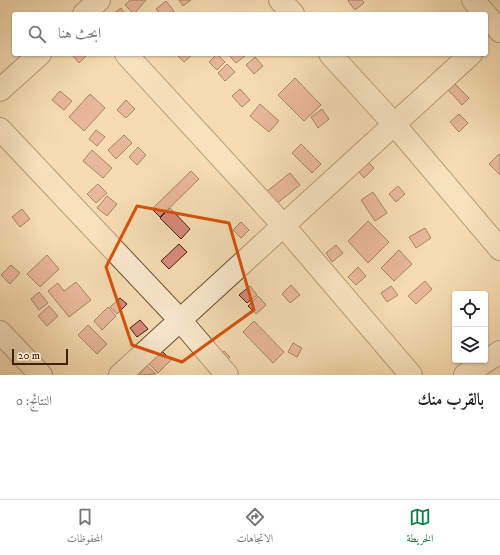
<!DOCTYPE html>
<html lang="ar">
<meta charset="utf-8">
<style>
body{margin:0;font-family:"IM FELL DW Pica",Amiri,serif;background:#f6f6f6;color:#202124;direction:rtl}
.controls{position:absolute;right:12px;bottom:12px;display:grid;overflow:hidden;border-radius:4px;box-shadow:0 1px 3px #0004}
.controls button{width:36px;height:36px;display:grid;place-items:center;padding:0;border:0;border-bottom:1px solid #e0e0e0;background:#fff;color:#202124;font:20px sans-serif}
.scale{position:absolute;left:12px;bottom:10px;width:56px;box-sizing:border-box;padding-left:4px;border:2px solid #40200c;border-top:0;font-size:11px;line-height:14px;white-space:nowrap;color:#40200c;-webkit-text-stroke:3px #f9e8cd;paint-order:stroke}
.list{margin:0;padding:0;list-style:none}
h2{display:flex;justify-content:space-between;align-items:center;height:52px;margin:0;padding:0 16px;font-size:17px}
h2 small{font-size:13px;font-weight:400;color:#757577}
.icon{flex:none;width:22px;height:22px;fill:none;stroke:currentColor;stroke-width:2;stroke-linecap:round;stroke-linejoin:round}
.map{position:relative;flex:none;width:500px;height:375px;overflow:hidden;direction:ltr}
.search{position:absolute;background:#fff;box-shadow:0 1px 3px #0004;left:12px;right:12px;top:12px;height:44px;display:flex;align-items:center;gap:10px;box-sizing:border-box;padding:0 14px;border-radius:4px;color:#757577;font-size:15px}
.sheet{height:124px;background:#fff}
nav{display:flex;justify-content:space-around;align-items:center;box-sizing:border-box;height:56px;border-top:1px solid #e0e0e0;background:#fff;font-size:11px;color:#757577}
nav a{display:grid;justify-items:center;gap:2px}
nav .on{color:#0b8043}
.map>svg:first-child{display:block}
.building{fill:#d9897c;stroke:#40200c}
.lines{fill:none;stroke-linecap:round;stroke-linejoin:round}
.minor-casing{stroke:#6e4f36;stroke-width:24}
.tertiary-casing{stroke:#6e4f36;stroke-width:24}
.minor{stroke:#f9e8cd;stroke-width:22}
.tertiary{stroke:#f9e8cd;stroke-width:22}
.marked{fill:none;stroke:#d7530c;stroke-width:3;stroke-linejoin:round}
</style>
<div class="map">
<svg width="500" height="375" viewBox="0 0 500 375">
<rect width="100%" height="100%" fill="#f6dcb2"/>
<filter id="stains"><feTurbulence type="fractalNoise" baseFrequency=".005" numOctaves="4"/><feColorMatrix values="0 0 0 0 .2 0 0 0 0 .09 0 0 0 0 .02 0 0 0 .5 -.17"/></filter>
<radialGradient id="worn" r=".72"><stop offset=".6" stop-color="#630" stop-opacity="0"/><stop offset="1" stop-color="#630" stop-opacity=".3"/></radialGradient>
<g class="building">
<polygon points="130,0 146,0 134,14 125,5"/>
<polygon points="179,0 191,0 183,6"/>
<polygon points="349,0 362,0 364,3 355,10 348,1"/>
<polygon points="166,1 174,11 170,14 161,14 156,9"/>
<polygon points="121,8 125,14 113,14"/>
<polygon points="71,54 88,54 79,63"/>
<polygon points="176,54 193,54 184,62"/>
<polygon points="217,54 225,62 217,70 209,62"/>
<polygon points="228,54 243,54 245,56 236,63"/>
<polygon points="255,57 263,66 254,74 246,65"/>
<polygon points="227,64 235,72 225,81 218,73"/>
<polygon points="295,78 321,105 304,121 278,95"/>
<polygon points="455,84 469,98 462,105 448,90"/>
<polygon points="240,89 250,100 242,107 232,96"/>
<polygon points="60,91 72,101 64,110 52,100"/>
<polygon points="90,94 105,108 84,131 69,117"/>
<polygon points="126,100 135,109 126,118 117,110"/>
<polygon points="260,104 279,121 269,132 250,116"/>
<polygon points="322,109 329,119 318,128 311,117"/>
<polygon points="459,114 468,123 459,132 450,122"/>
<polygon points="96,130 105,137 97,146 89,139"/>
<polygon points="124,135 132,143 116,159 108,150"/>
<polygon points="301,144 321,164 312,173 292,153"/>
<polygon points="138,147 146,155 137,165 129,157"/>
<polygon points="92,150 112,168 103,178 83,161"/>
<polygon points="499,154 500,155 500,175 489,164"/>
<polygon points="367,161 374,168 364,178 357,170"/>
<polygon points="191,171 199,179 160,217 152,209"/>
<polygon points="290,173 300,185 276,204 266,192"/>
<polygon points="98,184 107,193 96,203 87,194"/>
<polygon points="398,186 405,194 396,202 389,194"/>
<polygon points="373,192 387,213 375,221 361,200"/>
<polygon points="107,196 117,204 107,216 97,208"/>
<polygon points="170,208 190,229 181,239 160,218"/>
<polygon points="22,209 30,219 20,227 12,217"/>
<polygon points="368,221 389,242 368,263 348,241"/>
<polygon points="241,222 249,230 241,238 233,230"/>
<polygon points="425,228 431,238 416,248 409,237"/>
<polygon points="179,244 187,252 169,269 161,261"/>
<polygon points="336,245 343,253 332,262 326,253"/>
<polygon points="399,250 412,264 394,281 381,268"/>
<polygon points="47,255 59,269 40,287 27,274"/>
<polygon points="11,265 20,273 10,284 1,275"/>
<polygon points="358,267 366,276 356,285 348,277"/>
<polygon points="425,281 432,289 416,304 408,296"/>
<polygon points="76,282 91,300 69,317 48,291 58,283 64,291"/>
<polygon points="291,285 300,295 290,303 282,294"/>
<polygon points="250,286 257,295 247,303 239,295"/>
<polygon points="391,286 398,295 387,302 381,293"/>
<polygon points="39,292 48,303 39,310 31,299"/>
<polygon points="258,296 266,305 256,314 248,306"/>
<polygon points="120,298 127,304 117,314 110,307"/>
<polygon points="49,306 58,316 47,326 38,316"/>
<polygon points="108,307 116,316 102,330 94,321"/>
<polygon points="140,320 148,329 137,337 130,328"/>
<polygon points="254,321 284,352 273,363 243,332"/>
<polygon points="88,325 107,344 97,354 78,335"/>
<polygon points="293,343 302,348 297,357 288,352"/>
<polygon points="162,351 171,360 158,373 149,364"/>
<polygon points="224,351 230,357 221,366 215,360"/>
<polygon points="147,366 156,374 139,375"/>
</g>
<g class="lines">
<g class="minor-casing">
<g id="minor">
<polyline points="280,0 293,14"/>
<polyline points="473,0 485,14"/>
<polyline points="84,14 99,0"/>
<polyline points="486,15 500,31"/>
<polyline points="126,54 283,225 411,375"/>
<polyline points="330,54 394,124 500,249"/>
<polyline points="0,90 40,54"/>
<polyline points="0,129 180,320 227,375"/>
<polyline points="0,332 41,375"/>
<polyline points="120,375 471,54"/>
</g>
</g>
<g class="tertiary-casing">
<polyline id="tertiary" points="465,375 500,352"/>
</g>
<use href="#minor" class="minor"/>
<use href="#tertiary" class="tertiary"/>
</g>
<path d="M0 0H500V375H0ZM137 206 229 223 254 310 182 362 132 345 106 267Z" fill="#f6dcb2" fill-opacity=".55" fill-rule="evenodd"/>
<path class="marked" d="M137 206 229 223 254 310 182 362 132 345 106 267Z"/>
<rect width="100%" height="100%" filter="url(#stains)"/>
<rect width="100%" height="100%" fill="url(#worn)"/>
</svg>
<div class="controls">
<button><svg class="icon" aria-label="locate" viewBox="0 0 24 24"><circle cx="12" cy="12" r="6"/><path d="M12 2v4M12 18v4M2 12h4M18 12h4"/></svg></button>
<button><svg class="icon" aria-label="layers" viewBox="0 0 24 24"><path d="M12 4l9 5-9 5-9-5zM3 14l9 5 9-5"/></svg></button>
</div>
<div class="scale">20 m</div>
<div class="search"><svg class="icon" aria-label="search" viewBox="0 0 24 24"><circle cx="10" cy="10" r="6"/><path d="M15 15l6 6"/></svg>ابحث هنا</div>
</div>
<section class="sheet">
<h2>بالقرب منك<small>النتائج: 0</small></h2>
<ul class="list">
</ul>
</section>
<nav>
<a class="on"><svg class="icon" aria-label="map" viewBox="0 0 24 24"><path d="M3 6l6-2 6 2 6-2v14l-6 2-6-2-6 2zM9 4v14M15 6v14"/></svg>الخريطة</a>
<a><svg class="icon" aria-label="directions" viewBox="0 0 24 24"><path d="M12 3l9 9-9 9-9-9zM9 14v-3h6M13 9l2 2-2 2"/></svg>الاتجاهات</a>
<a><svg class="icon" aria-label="saved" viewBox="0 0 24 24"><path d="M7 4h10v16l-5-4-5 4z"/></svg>المحفوظات</a>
</nav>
